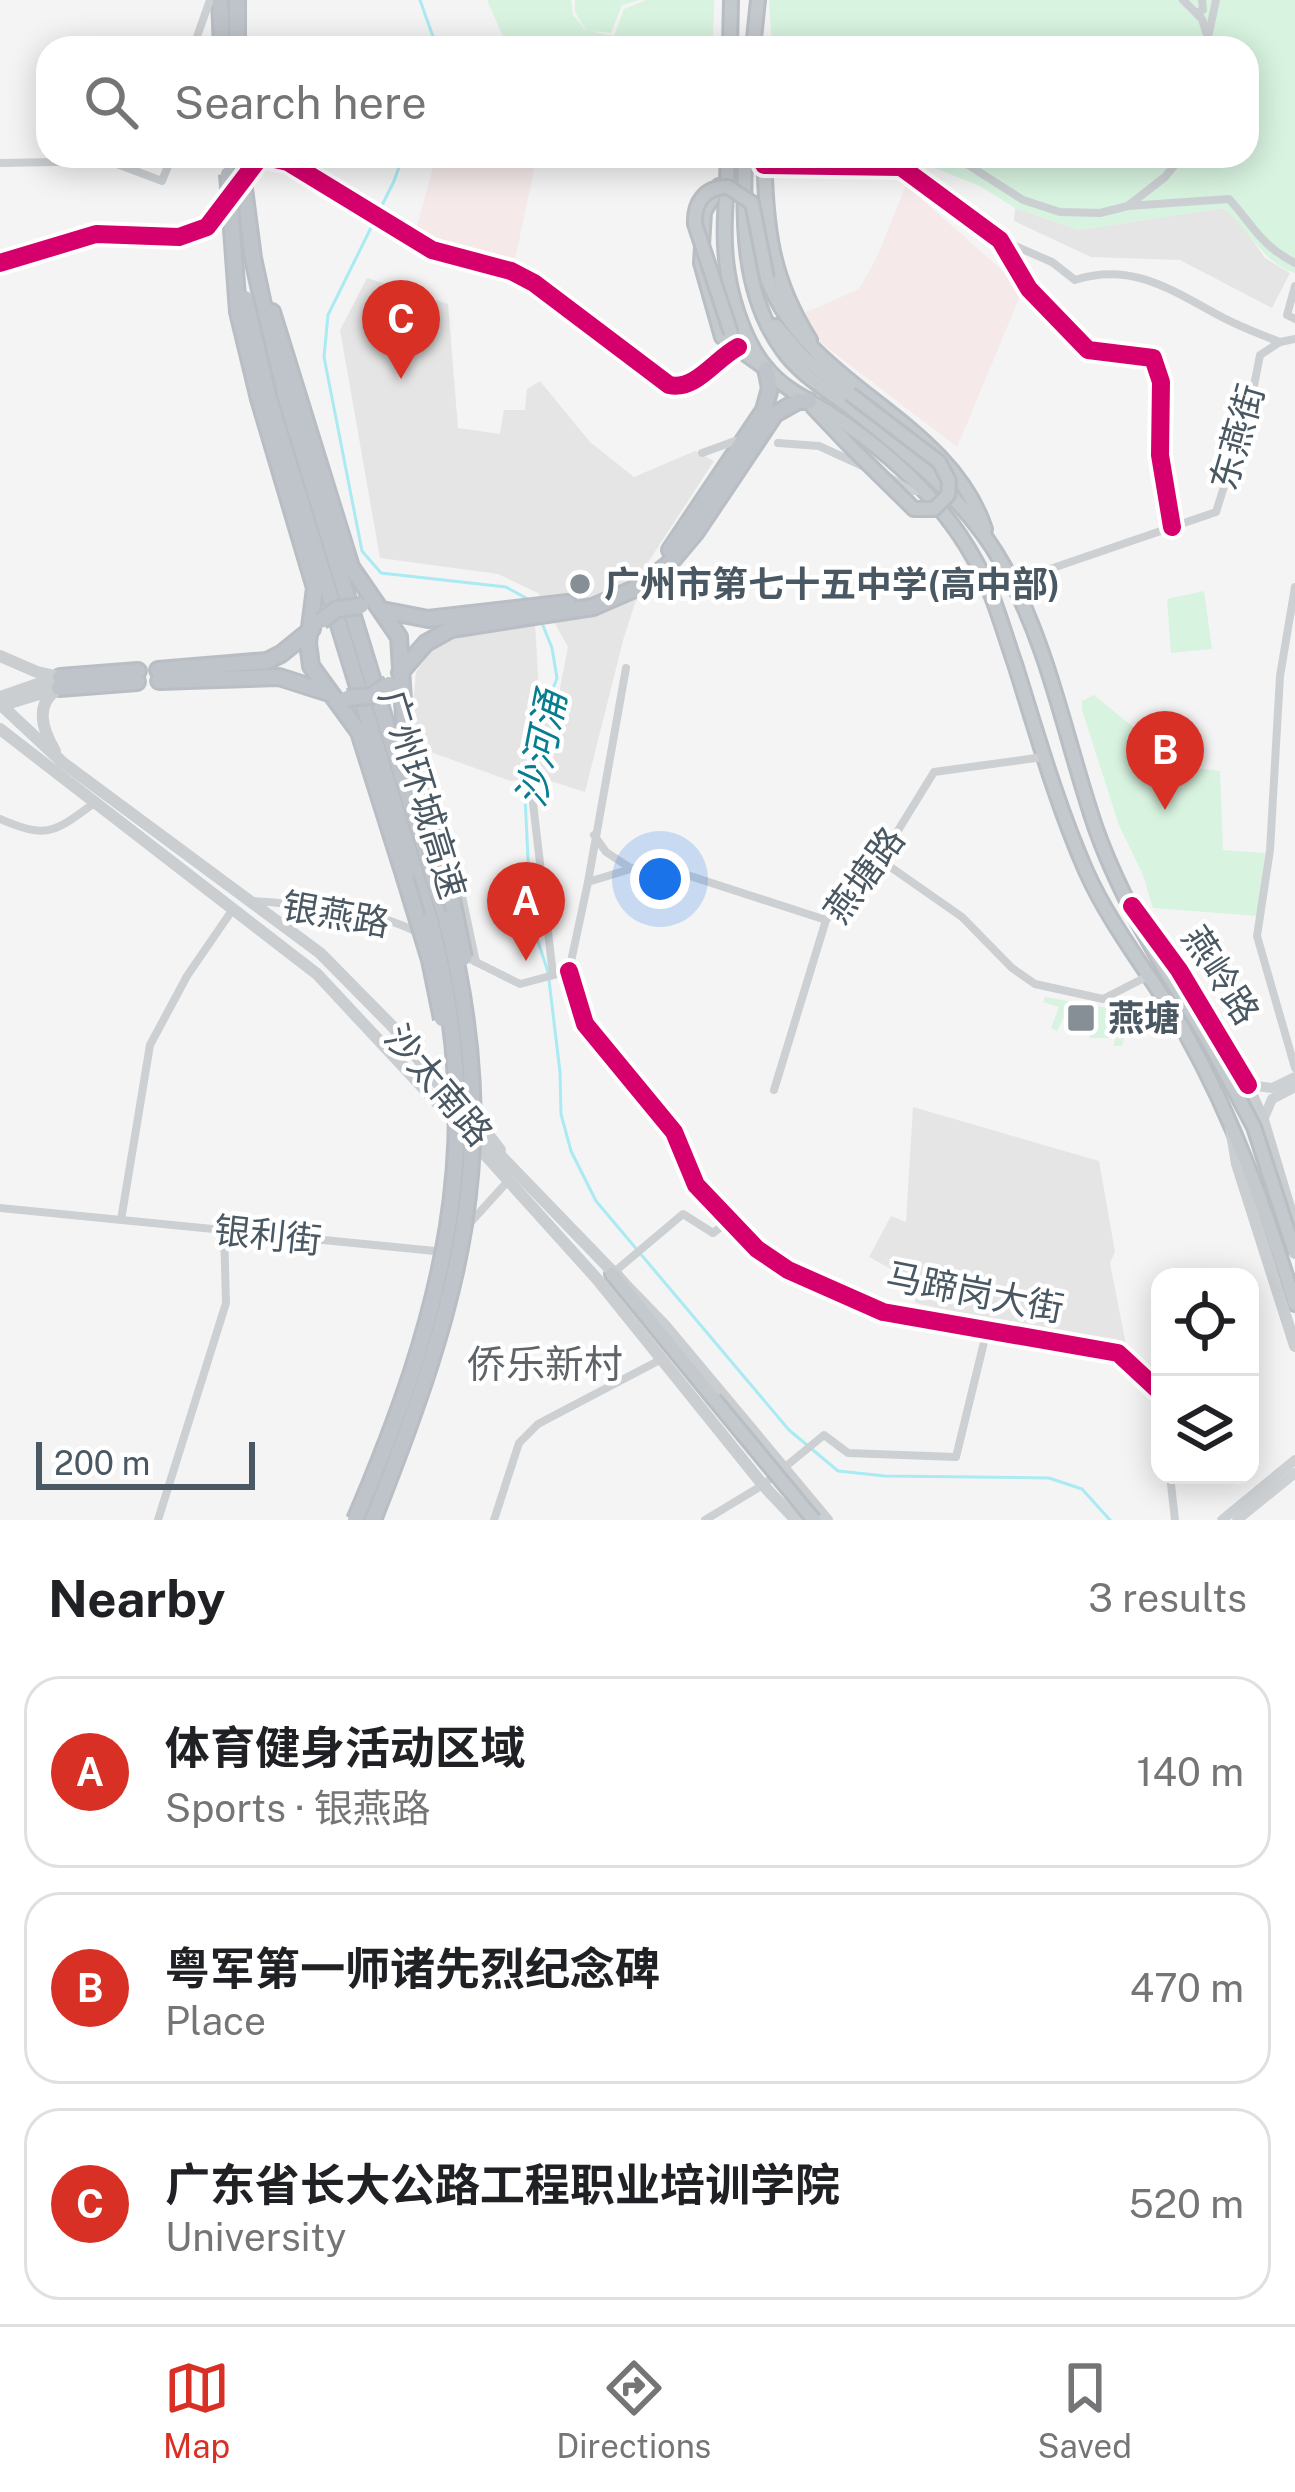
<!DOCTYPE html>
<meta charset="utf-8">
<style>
body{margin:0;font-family:"Public Sans","Noto Sans SC",sans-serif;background:#f6f6f6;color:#202124}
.controls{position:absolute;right:36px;bottom:36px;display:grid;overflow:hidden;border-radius:24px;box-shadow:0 6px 30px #0003}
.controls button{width:108px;height:108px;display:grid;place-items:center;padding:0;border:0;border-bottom:3px solid #e0e0e0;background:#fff;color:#202124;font:60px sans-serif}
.scale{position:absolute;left:36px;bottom:30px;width:219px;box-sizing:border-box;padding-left:12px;border:6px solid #495862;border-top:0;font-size:33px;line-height:42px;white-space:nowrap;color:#495862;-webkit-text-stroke:9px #fff;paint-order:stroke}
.you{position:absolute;left:660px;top:879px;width:42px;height:42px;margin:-30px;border:9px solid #fff;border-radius:50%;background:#1a73e8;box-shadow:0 0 0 18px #1a73e833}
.badge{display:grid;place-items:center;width:78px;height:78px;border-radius:50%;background:#d93025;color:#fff;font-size:39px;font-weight:700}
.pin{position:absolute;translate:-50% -99px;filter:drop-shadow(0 3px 6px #0008)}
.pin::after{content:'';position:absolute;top:63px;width:42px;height:36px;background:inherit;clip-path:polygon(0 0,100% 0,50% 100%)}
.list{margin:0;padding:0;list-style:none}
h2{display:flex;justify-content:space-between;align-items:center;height:156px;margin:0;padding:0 48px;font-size:51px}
h2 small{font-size:39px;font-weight:400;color:#757577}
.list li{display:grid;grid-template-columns:78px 1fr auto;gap:36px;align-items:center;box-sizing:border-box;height:192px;margin:0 24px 24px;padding:0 24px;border:3px solid #e0e0e0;border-radius:36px}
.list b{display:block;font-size:45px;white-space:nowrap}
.list p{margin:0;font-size:39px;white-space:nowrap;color:#757577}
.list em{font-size:39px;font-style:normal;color:#757577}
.icon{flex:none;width:66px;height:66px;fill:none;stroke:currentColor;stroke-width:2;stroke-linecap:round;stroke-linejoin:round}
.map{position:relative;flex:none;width:1295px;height:1520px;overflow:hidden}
.search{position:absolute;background:#fff;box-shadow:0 6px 30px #0003;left:36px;right:36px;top:36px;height:132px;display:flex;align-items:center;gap:30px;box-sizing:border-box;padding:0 42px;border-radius:36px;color:#757577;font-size:45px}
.sheet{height:804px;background:#fff}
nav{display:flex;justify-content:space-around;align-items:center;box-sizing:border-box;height:168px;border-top:3px solid #e0e0e0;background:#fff;font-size:33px;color:#757577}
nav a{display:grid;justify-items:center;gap:6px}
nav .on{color:#d93025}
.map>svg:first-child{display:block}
.education{fill:#e5e5e6}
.medical{fill:#f5e9e9}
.green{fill:#d8f3e0}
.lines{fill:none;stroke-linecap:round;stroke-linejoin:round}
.stream{stroke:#aaeaf3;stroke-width:3}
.trunk-casing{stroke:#b8bec3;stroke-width:18}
.motorway-casing{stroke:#b8bec3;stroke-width:20}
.minor{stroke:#cdd0d3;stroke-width:8}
.secondary{stroke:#ced1d4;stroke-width:10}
.primary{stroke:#caced1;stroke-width:12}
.trunk{stroke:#c4c9ce;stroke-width:12}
.motorway{stroke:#bec4ca;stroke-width:14}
.trunk-bridge-casing{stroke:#b8bec3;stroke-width:18;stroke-linecap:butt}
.motorway-bridge-casing{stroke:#b8bec3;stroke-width:20;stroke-linecap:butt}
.trunk-bridge{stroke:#c4c9ce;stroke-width:12}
.motorway-bridge{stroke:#bec4ca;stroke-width:14}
.cycleway-casing{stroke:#fff;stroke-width:26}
.cycleway{stroke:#d6006c;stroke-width:18}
.poi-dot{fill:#858f95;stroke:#fff;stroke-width:4.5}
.labels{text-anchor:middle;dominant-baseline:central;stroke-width:9;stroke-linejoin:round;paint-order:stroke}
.street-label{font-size:36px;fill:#495862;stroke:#fff}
.poi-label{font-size:36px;font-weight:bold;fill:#495862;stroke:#fff;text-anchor:start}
.water-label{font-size:39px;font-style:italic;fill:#067e90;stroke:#fff}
.neighbourhood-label{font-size:39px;fill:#5e6468;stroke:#fff}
</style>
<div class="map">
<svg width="1295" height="1520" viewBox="0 0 1295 1520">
<rect width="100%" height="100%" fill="#f4f4f4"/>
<g class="education">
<polygon points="1015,208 1079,230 1223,208 1239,221 1265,258 1290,273 1272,308 1180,260 1091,257 1014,221"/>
<polygon points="367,278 448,304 458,428 500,434 504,410 525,410 527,389 540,381 590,442 634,477 695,451 714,461 649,561 624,637 585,792 538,777 511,781 422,749 412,716 416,672 441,637 535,624 539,691 558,698 568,647 538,593 498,574 380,558 340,330"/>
<polygon points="913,1107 1099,1161 1115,1252 1110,1263 1127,1350 915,1303 915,1282 869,1257 891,1216 906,1222"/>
</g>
<g class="medical">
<polygon points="436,156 537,156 515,259 415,234"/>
<polygon points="906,185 1023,289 957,447 816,339 800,315 859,289 877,257"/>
</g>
<g class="green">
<polygon points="487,0 571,0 573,15 587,32 575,12 575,0 639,0 622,5 611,33 590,31 614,36 624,9 646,0 714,0 713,48 508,48"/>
<path d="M769 0H1295V273C1261 262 1250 229 1223 208L1079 230 1015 208 980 186 919 162 890 164 788 156H1247V48H772Z"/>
<polygon points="1204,591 1212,649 1171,653 1167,599"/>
<polygon points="1094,695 1181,766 1220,771 1223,850 1265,853 1257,916 1153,908 1143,875 1119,825 1082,710 1082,701"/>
<path d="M1045 997 1107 1008C1117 1020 1128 1029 1122 1046H1113L1116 1038H1089L1097 1025 1067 1011 1057 1031 1051 1028 1059 1007 1043 1002Z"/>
</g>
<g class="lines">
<g class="stream">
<polyline points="420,0 437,48"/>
<polyline points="403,156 394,181 328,315 324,357 362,551 381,573 506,587 535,603"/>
<polyline points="542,623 552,648 557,678 539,726 525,797 531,920 548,972 560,1072 561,1114 571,1151 596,1201 789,1430 838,1471 885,1476 1049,1478 1082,1489 1110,1520"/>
</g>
<g class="trunk-casing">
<g id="trunk">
<polyline points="730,48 731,0"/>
<polyline points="753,48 758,0"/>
<path d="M728 156C727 197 721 233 728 274 733 306 748 350 771 373 787 391 811 401 831 414 889 452 943 501 976 562 994 594 1003 630 1015 664 1037 734 1057 805 1086 871 1112 929 1154 979 1186 1034 1234 1120 1266 1210 1295 1304"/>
<path d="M745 156C743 221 742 294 782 349 798 373 828 391 851 408 908 454 965 498 1002 563 1049 644 1066 742 1096 829 1123 904 1165 971 1207 1038"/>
<path d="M764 156C767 230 770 276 810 340"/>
<polyline points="719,186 704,212 701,263 722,337 765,368"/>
<path d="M767 278C807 388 947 416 985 529"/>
<polyline points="776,326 803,357 850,394"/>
<polyline points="813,407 851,447"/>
<polyline points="612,1274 714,1399"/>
</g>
</g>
<g class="motorway-casing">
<g id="motorway">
<polyline points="220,0 222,48"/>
<polyline points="237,0 237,48"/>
<polyline points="243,181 253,258 277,369 446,919"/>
<polyline points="272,312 351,567 399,637 405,732 444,861"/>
<polyline points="268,395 430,920"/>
<polyline points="259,399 315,588 308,643 311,666 359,732 405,878"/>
<polyline points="670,550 764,410 770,388 766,369"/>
<polyline points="382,610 428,619 568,603"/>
<polyline points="158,670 267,661 281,654 312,629"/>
<polyline points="400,673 426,643 451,629 593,607 639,587 669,564 696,532 775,414 798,401 809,401"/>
<polyline points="60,677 138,671"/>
<polyline points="159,681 279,677 326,692"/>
<polyline points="59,688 137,682"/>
</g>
</g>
<g class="minor">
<polyline points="1183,0 1202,19 1211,48"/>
<polyline points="1196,13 1203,10 1202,0"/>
<polyline points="1209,33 1216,0"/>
<polyline points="193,48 210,0"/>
<path d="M954 156 1023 200 1060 212 1100 213 1128 206 1229 199C1253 225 1260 245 1295 263"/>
<polyline points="0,163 109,161 162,181 172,156"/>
<polyline points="764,165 901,167 1000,240 1029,289 1088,350 1153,358 1161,382 1160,455 1172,527"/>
<polyline points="901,167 913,156"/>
<path d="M243 179 261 156 288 162 432 250 511 271 534 283 669 385C696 392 714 360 737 348"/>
<polyline points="1129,205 1165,177 1182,156"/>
<path d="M1001 240 1052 262 1075 280C1131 262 1170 289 1218 315 1238 326 1259 334 1280 342"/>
<path d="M0 263C30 254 60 243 91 236 151 223 179 263 227 201"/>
<polyline points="1295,286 1287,315 1295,319"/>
<polyline points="778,443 819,446 867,468"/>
<polyline points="702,453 735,441"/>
<polyline points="887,476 911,491 921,491"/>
<polyline points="1012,582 1216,512 1251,401 1260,355 1280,342 1295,339"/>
<polyline points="1295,587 1280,676 1270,850 1257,936 1295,1068"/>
<polyline points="533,803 553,975"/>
<path d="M0 819C46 839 54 833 93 804"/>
<polyline points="594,835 606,852 629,867"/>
<polyline points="453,854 476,962"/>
<polyline points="879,859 962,917 1012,968 1035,984 1103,999 1148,976"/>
<polyline points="588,882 626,668"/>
<path d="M253 901C311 906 366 906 419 933"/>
<polyline points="464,956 520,984 569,971 588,882 650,863 826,920"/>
<polyline points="569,971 585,1024 674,1132 696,1185 757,1249 788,1270 883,1312 1118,1353 1160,1392"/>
<polyline points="774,1090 826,920 886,850 934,772 1043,757"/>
<polyline points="0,1208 435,1251 450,1245 508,1181"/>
<polyline points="121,1220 150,1045 187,976 233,909"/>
<polyline points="613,1273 683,1214 713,1233 730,1220"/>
<polyline points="1170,1475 1175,1520"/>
<polyline points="158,1520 226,1303 224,1230"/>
<polyline points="494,1520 519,1443 538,1424 658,1361"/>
<polyline points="705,1520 763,1485 824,1435 848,1453 956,1457 987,1330"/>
</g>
<g class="secondary">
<polyline points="1248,1085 1272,1088 1295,1077"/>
<polyline points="1263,1120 1272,1099 1295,1087"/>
<polyline points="1222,1520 1295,1460"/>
<polyline points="1237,1520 1295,1473"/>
</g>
<g class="primary">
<polyline points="0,656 37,672 60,677"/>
<polyline points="0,697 58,677"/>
<polyline points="0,704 62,762 320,953 393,1027 458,1109"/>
<polyline points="0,706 52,690"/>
<polyline points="0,729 317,974 456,1123"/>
<path d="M55 751C42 729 34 704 59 688"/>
<polyline points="1136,911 1237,1062 1263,1120 1295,1227"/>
<polyline points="469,1110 500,1150"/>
<polyline points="471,1125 666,1327 827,1520"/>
<polyline points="1231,1128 1237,1164 1295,1346"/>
<polyline points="470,1138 597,1279 763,1485 796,1520"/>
</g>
<use href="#trunk" class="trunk"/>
<use href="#motorway" class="motorway"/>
<g class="trunk-bridge-casing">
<g id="trunk-bridge">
<path d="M731 333 695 224C694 202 705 187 728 187L752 203 767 278"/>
<polyline points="850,394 939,462 949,481 948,495 934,509 914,509 851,447"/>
<polyline points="1207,1038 1254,1127 1295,1253"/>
<polyline points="714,1399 814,1520"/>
</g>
</g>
<g class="motorway-bridge-casing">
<g id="motorway-bridge">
<polyline points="241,156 243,181"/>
<polyline points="228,174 238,312 259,399"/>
<polyline points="245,298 268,395"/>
<polyline points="321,621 337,609 361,606"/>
<polyline points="347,698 371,696 389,684"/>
<polyline points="444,861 464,958"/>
<polyline points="405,878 430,960 442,1019"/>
<path d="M355 1520C443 1315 490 1141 430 920"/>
<path d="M373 1520C459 1302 505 1153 446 919"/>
</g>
</g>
<use href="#trunk-bridge" class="trunk-bridge"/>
<use href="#motorway-bridge" class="motorway-bridge"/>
<g class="cycleway-casing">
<g id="cycleway">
<polyline points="764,165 901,167 1000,240 1029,289 1088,350 1153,358 1161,382 1160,455 1172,527"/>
<path d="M0 263 96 234 179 237 207 227 261 156 288 162 432 250 511 271 534 283 669 385C696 391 715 359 738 347"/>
<polyline points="1132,906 1179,970 1248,1085"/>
<polyline points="569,971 585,1024 674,1132 696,1185 757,1249 788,1270 883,1312 1118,1353 1160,1392"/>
</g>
</g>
<use href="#cycleway" class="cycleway"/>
</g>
<g class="poi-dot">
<circle cx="580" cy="584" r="12"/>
<rect x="1066" y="1003" width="30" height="30" rx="6"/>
</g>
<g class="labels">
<g class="street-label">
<text transform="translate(1237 437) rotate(-74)">东燕街</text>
<text transform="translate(423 794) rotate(73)">广州环城高速</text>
<text transform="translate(864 875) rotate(-54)">燕塘路</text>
<text transform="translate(336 914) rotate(10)">银燕路</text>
<text transform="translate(1221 975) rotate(57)">燕岭路</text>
<text transform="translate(439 1085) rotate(50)">沙太南路</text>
<text transform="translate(268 1235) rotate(6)">银利街</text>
<text transform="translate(975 1292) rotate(11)">马蹄岗大街</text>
</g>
<g class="poi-label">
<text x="604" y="584">广州市第七十五中学(高中部)</text>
<text x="1108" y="1018">燕塘</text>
</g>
<g class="water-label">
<text transform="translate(541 749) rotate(-79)">沙河涌</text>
</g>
<g class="neighbourhood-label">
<text x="545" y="1364">侨乐新村</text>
</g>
</g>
</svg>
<div class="controls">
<button><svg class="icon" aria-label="locate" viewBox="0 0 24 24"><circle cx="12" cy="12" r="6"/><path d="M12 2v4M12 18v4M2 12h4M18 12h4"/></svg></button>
<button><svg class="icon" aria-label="layers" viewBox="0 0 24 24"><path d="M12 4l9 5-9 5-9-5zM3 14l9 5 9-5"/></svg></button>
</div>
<div class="scale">200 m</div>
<div class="you"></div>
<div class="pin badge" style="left:526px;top:961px">A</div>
<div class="pin badge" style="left:1165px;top:810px">B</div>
<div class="pin badge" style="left:401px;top:379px">C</div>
<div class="search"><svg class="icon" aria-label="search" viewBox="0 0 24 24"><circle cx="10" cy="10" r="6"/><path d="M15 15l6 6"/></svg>Search here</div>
</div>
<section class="sheet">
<h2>Nearby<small>3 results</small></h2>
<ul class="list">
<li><span class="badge">A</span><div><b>体育健身活动区域</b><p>Sports · 银燕路</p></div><em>140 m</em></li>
<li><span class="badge">B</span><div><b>粤军第一师诸先烈纪念碑</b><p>Place</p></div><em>470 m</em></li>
<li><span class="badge">C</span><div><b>广东省长大公路工程职业培训学院</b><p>University</p></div><em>520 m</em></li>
</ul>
</section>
<nav>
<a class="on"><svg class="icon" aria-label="map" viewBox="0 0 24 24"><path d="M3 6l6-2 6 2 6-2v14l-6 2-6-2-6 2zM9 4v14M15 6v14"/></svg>Map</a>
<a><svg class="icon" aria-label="directions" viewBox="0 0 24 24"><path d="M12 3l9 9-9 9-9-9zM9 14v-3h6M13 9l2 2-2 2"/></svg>Directions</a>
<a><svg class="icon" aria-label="saved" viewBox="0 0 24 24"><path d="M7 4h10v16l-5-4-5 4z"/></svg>Saved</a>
</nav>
